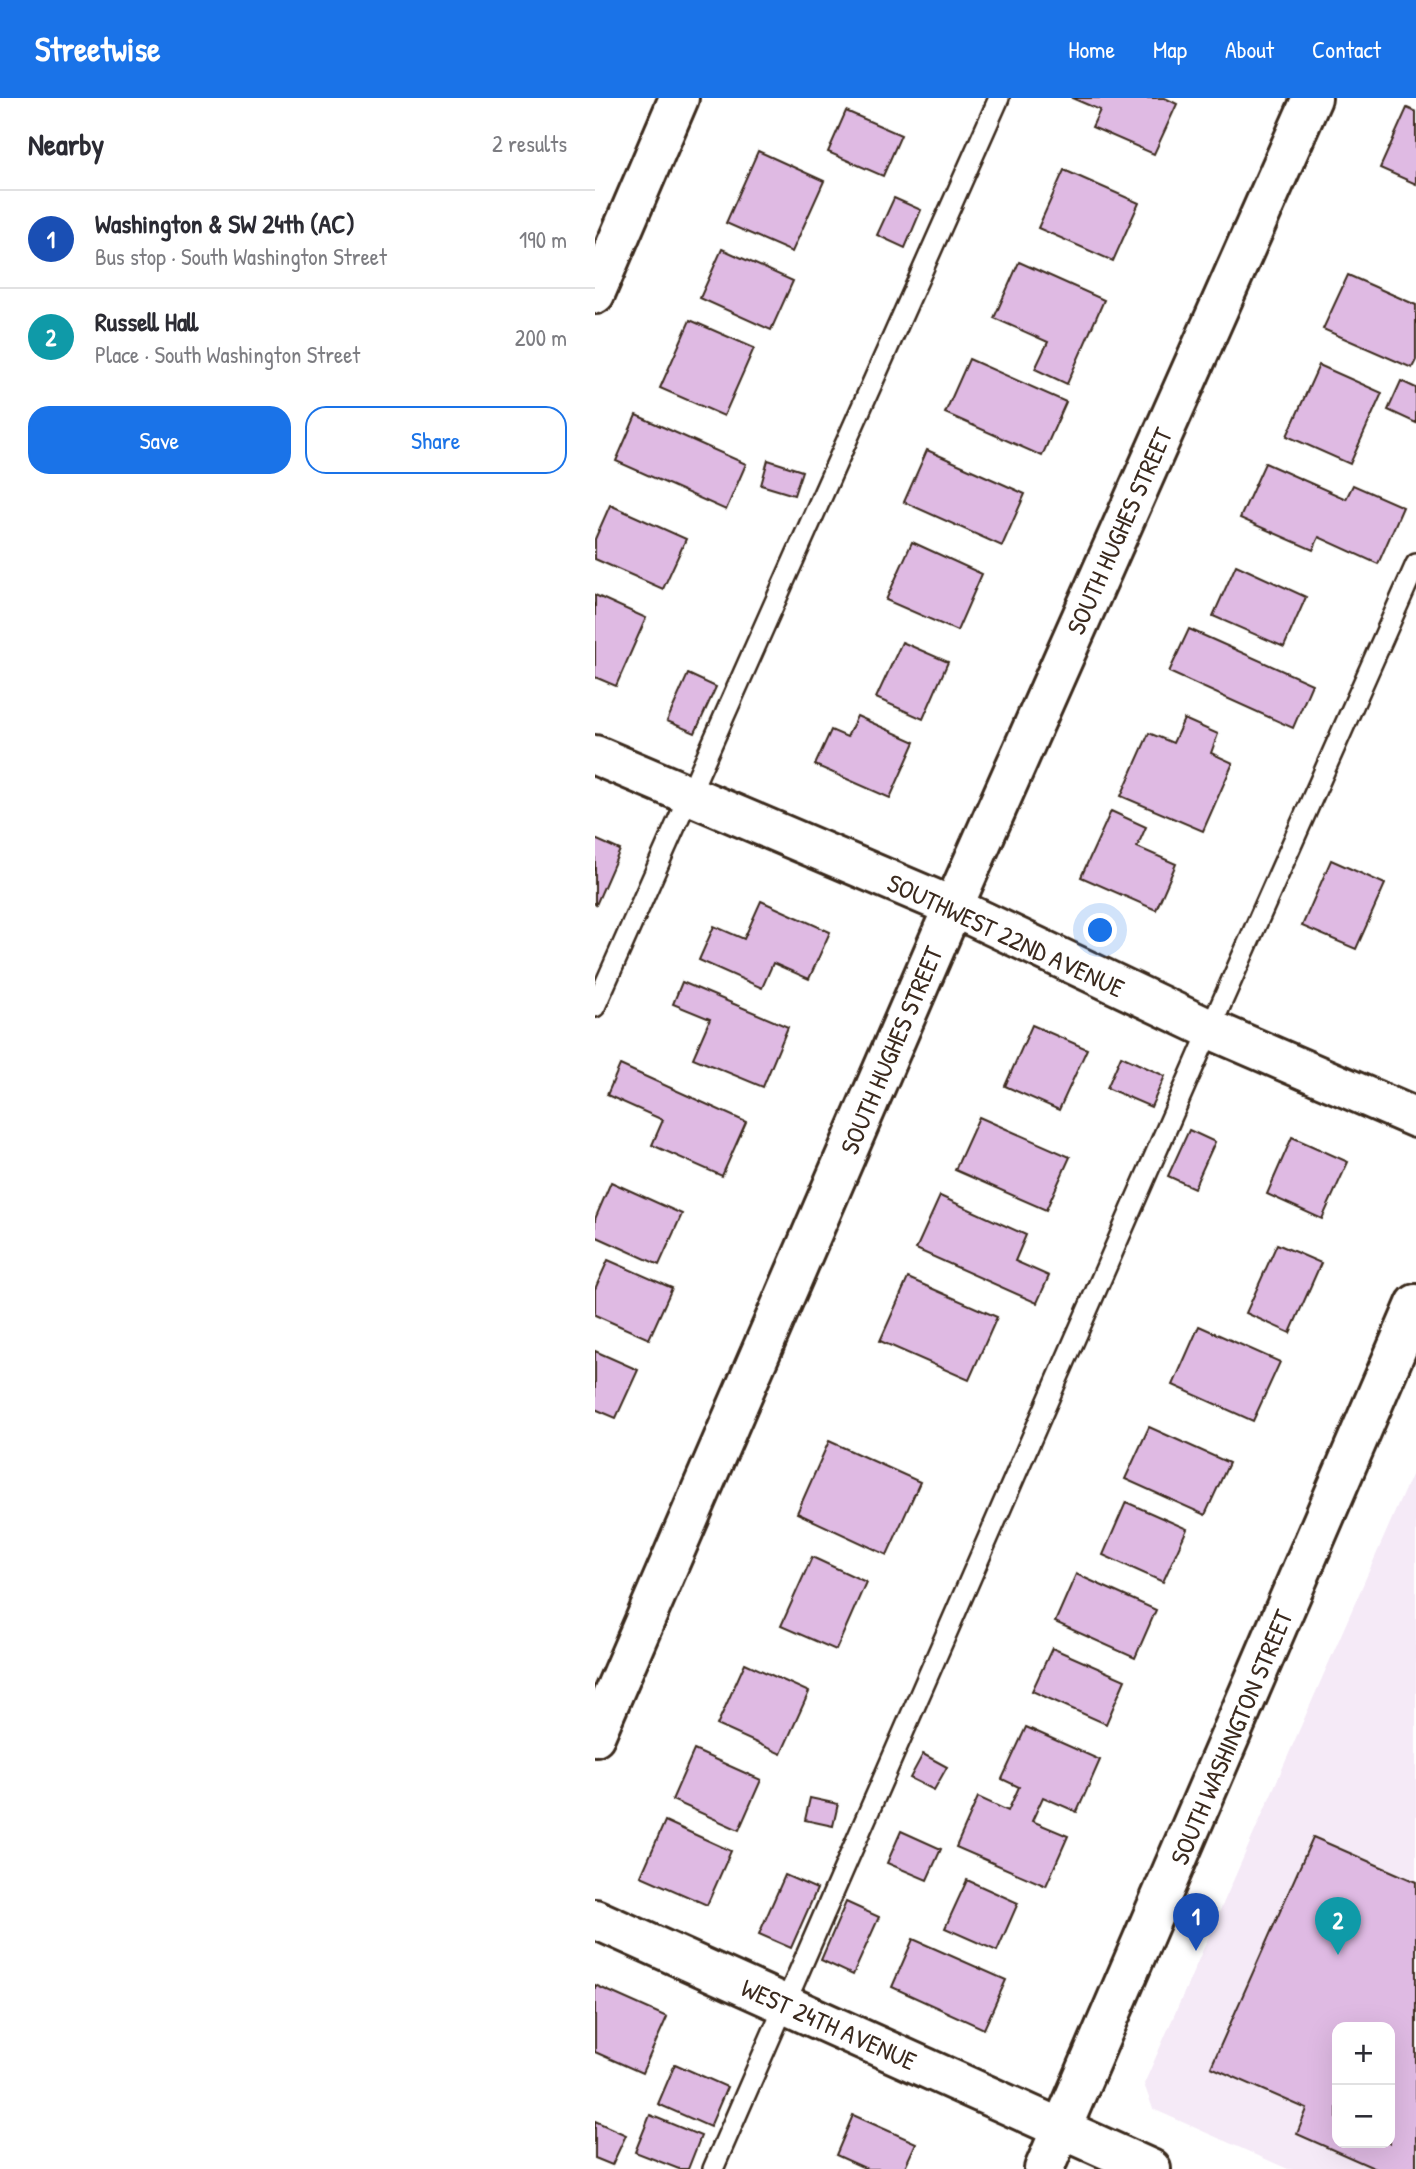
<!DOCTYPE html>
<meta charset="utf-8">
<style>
body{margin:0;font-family:"Patrick Hand",sans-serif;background:#f2f2f3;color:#2b2b33}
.controls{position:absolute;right:21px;bottom:21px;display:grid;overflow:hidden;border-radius:14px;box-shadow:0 7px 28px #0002}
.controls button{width:63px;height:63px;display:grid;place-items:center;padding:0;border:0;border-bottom:2px solid #e1e1e2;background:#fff;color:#2b2b33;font:35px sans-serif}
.you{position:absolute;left:506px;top:833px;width:24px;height:24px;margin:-18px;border:5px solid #fff;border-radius:50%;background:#1a73e8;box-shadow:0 0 0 10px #1a73e833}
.badge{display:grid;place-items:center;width:46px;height:46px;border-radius:50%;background:#1a73e8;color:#fff;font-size:23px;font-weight:700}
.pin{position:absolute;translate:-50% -58px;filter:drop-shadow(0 2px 4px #0008)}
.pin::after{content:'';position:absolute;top:37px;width:24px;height:21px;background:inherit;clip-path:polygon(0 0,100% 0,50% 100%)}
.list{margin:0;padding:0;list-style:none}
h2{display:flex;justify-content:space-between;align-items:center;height:91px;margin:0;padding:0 28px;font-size:30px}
h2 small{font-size:23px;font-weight:400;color:#7c7c81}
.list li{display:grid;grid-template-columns:46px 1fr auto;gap:21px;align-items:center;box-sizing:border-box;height:98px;padding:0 28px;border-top:2px solid #e1e1e2}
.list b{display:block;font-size:26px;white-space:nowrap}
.list p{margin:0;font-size:23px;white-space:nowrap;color:#7c7c81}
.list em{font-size:23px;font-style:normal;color:#7c7c81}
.actions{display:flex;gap:14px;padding:21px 28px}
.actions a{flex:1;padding:16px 0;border:2px solid #1a73e8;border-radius:21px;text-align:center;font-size:24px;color:#1a73e8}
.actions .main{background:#1a73e8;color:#fff}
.map{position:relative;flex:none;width:821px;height:2071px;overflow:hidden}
header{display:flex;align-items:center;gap:42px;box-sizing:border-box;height:98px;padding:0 35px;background:#1a73e8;color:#fff}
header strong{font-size:33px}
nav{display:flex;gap:38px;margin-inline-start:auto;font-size:24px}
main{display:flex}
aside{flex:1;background:#fff}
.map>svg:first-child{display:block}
.built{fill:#f5eaf7;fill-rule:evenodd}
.building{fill:#dfbae3;stroke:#3b2a1e;stroke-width:2;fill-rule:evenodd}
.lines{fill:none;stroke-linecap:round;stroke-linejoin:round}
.service-casing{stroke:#3b2a1e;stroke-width:24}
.minor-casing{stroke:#3b2a1e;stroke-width:44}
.tertiary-casing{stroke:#3b2a1e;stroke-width:44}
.secondary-casing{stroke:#3b2a1e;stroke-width:44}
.path{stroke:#3b2a1e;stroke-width:4.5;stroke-dasharray:5 5;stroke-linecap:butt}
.service{stroke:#fff;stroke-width:19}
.minor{stroke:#fff;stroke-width:38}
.tertiary{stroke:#fff;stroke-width:38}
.secondary{stroke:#fff;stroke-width:38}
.labels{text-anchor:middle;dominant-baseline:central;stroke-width:5;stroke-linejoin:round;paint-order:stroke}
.street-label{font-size:26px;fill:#3b2a1e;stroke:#fff}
</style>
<header>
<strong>Streetwise</strong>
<nav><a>Home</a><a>Map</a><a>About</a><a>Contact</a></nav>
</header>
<main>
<aside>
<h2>Nearby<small>2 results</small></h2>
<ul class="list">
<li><span class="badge" style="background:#1a4fb4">1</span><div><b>Washington &amp; SW 24th (AC)</b><p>Bus stop · South Washington Street</p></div><em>190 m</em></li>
<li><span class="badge" style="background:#0f9aa8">2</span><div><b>Russell Hall</b><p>Place · South Washington Street</p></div><em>200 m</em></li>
</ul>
<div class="actions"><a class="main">Save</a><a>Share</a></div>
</aside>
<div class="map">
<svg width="821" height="2071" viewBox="0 0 821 2071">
<rect width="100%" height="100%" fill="#fff"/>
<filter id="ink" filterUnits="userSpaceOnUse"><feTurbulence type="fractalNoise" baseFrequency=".0143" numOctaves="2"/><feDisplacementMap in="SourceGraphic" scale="14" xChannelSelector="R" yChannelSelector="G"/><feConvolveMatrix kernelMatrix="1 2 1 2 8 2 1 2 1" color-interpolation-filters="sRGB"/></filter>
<g filter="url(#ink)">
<path class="built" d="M821 1366V2071H693L558 2011 549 1986ZM742 1929H795V2045H742Z"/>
<g class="building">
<polygon points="477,0 570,0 582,6 559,56 497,29 505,12"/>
<polygon points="812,10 821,14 821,86 785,70"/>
<polygon points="251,13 306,37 288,78 233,54"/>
<polygon points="163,53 229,83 197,154 131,125"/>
<polygon points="469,72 544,105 518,163 443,130"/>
<polygon points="299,100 326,112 310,150 282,137"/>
<polygon points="127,151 198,183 176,232 105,200"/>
<polygon points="424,164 509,202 472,286 440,271 453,244 399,220"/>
<polygon points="753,177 821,207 821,262 817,270 728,231"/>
<polygon points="95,222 159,250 129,318 65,290"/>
<polygon points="374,261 471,304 447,358 350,315"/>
<polygon points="724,267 787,295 755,366 692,338"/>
<polygon points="806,283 821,290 821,325 793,312"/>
<polygon points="41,317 151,366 131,412 21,363"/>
<polygon points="332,352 430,396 407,448 309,404"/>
<polygon points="173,362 207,373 199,397 166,387"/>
<polygon points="670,365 751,401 758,387 808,409 783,466 724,439 718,452 645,420"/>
<polygon points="15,407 91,441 68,491 0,461 0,441"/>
<polygon points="317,444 387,476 362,533 291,502"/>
<polygon points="641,467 711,499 689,549 618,518"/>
<polygon points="0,497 51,520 21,588 0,579"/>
<polygon points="594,531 717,586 698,630 574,574"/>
<polygon points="307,544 353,564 328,621 281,600"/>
<polygon points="93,576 121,589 100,635 72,623"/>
<polygon points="262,618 320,644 295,700 220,667 236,632 252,639"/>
<polygon points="589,621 623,636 616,655 638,665 608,733 526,698 554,635 578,645"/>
<polygon points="516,713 551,729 542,749 581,766 561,812 486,779"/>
<polygon points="0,741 25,752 1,807 0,806"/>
<polygon points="736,762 790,786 761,851 707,828"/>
<polygon points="166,803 235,834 214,881 178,865 167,890 104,862 119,828 149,841"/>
<polygon points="87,884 193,929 168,989 98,960 115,921 78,906"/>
<polygon points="437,927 492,951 464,1012 410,988"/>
<polygon points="526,958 570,978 556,1009 512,990"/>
<polygon points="25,967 151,1024 127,1078 57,1047 68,1022 12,997"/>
<polygon points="384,1019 475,1059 451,1112 360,1072"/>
<polygon points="594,1032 620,1044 599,1090 573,1078"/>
<polygon points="697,1039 753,1064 727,1121 672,1096"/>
<polygon points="16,1084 87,1116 64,1167 0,1138 0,1121"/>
<polygon points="345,1098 431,1137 420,1163 454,1178 442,1205 321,1151"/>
<polygon points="682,1146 726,1165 695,1235 651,1215"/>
<polygon points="13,1162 77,1190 54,1241 0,1217 0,1191"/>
<polygon points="313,1180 402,1219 374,1282 285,1243"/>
<polygon points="604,1228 685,1264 658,1323 578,1287"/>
<polygon points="0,1253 43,1272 21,1320 0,1311"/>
<polygon points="554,1329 634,1365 610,1417 530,1381"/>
<polygon points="234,1343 325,1384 292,1457 202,1415"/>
<polygon points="531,1404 592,1431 568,1484 508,1457"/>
<polygon points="217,1459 271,1484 241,1552 186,1528"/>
<polygon points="481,1476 561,1512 540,1560 460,1524"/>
<polygon points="457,1550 530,1582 511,1626 437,1593"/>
<polygon points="150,1565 214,1594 186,1656 122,1627"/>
<polygon points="431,1629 505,1662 482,1714 448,1699 437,1723 473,1738 451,1788 361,1749 383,1699 413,1713 424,1689 407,1681"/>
<polygon points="99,1652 166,1682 144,1732 77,1702"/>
<polygon points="328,1656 352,1669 339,1692 315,1680"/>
<polygon points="215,1700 243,1706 238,1728 210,1722"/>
<polygon points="70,1723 136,1753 112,1807 46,1778"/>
<polygon points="306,1733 346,1751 332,1782 292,1765"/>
<path d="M718 1739 821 1784V2071H781L702 2036 712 2011 616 1969ZM742 1929H795V2045H742Z"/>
<polygon points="190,1777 222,1791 196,1850 164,1836"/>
<polygon points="372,1782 423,1805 402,1853 350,1830"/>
<polygon points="251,1804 284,1819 258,1877 226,1862"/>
<polygon points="318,1841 411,1882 389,1931 297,1889"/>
<polygon points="0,1887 72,1919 47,1975 0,1954"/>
<polygon points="80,1966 132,1989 115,2029 63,2006"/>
<polygon points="55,2017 106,2038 93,2071 84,2071 40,2054"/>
<polygon points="258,2017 321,2045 309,2071 272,2071 241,2057"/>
<polygon points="0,2023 31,2037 17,2067 0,2060"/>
</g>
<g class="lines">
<g class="service-casing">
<g id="service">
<polyline points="0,909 404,0"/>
<polyline points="118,2071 615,931 821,466"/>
</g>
</g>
<g class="minor-casing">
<g id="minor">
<polyline points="0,196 84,0"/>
<polyline points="0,1638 358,809 717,0"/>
</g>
</g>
<g class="tertiary-casing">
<polyline id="tertiary" points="0,657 358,809 615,931 821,1020"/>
</g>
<g class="secondary-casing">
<g id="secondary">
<polyline points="0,1821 556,2071"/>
<polyline points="449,2071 821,1206"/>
</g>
</g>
<polyline class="path" points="820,1344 821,1344"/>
<use href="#service" class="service"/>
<use href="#minor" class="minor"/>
<use href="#tertiary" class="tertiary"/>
<use href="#secondary" class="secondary"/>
</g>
</g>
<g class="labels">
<g class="street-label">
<text transform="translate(524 433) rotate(-66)">SOUTH HUGHES STREET</text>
<text transform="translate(411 837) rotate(25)">SOUTHWEST 22ND AVENUE</text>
<text transform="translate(296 952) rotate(-67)">SOUTH HUGHES STREET</text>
<text transform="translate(636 1639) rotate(-67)">SOUTH WASHINGTON STREET</text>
<text transform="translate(234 1926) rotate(24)">WEST 24TH AVENUE</text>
</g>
</g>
</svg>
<div class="controls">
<button>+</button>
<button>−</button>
</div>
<div class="you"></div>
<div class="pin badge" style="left:601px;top:1853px;background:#1a4fb4">1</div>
<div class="pin badge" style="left:743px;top:1857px;background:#0f9aa8">2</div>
</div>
</main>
